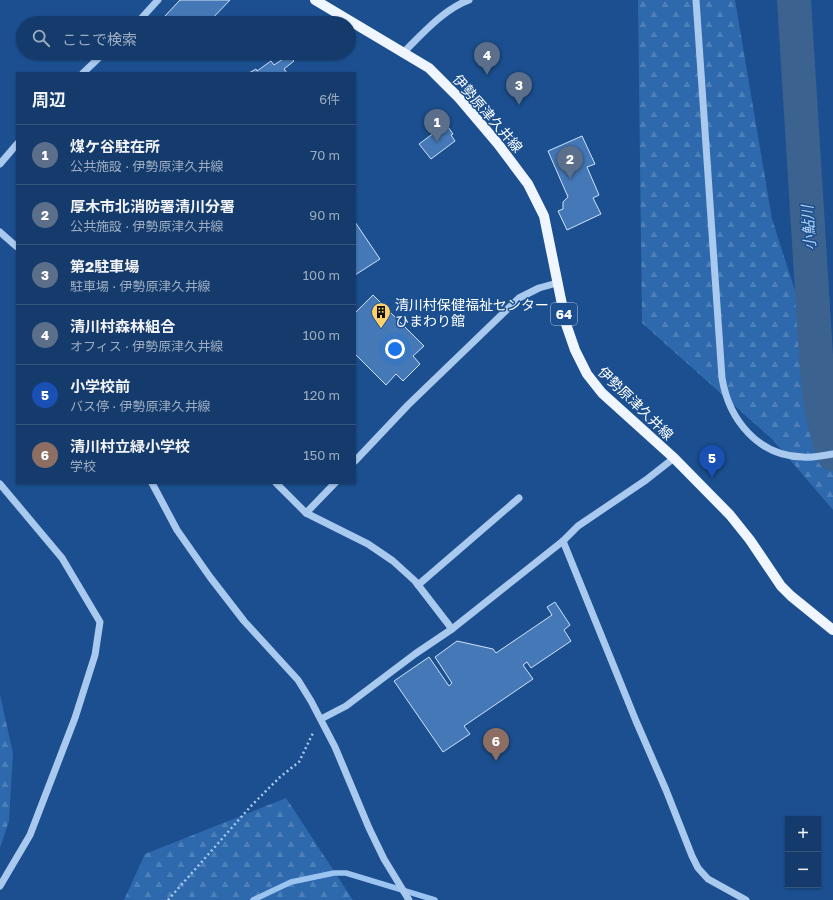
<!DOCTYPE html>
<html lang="ja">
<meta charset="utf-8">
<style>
body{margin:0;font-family:"Golos Text","Noto Sans JP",sans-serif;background:#214673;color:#f1f3f6}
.controls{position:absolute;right:12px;bottom:12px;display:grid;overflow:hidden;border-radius:0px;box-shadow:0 1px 3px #0004}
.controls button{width:36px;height:36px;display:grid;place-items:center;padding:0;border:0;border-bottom:1px solid #33557e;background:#143b6b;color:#f1f3f6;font:20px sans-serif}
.you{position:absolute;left:395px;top:349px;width:14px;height:14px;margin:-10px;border:3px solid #fff;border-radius:50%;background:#1a73e8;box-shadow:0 0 0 6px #1a73e833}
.badge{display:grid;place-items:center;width:26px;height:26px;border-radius:50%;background:#e69b98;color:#fff;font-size:13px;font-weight:700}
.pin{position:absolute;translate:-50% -33px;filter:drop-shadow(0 1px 2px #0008)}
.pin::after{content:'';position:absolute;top:21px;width:14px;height:12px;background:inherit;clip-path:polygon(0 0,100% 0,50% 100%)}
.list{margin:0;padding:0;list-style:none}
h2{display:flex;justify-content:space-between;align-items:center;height:52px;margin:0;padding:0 16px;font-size:17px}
h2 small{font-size:13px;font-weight:400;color:#9dadc1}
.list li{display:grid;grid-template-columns:26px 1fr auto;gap:12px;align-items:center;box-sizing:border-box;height:60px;padding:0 16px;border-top:1px solid #33557e}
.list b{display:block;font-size:15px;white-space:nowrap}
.list p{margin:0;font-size:13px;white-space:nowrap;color:#9dadc1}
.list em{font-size:13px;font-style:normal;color:#9dadc1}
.icon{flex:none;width:22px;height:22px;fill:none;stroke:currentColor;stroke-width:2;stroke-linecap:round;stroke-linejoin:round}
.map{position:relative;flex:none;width:833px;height:900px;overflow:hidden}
.search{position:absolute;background:#143b6b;box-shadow:0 1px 3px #0004;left:16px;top:16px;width:340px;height:44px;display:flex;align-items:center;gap:10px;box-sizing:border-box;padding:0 14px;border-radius:22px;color:#9dadc1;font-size:15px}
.panel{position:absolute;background:#143b6b;box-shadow:0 1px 3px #0004;left:16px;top:72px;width:340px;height:412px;border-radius:0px}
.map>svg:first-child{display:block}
.forest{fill:url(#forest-firs)}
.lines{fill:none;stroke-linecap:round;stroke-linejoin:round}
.stream{stroke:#9cc4f0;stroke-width:5.5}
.river{stroke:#3c6290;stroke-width:34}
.building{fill:#4478b7;stroke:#cfe3fa}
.path{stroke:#a9c9ee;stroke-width:2.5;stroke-dasharray:2 3;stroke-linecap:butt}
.minor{stroke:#a9c9ee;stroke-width:7}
.major{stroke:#f0f6ff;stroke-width:10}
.labels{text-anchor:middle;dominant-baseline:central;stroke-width:3;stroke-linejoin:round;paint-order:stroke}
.shield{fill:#1b4f8f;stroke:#bbcadd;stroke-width:1}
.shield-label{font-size:13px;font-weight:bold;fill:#fff}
.street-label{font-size:14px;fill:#fff;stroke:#1b4f8f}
.poi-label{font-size:14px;fill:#fff;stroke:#1b4f8f;text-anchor:start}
.water-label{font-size:15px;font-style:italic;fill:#b5d3f5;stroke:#1b4f8f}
</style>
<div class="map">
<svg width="833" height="900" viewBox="0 0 833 900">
<defs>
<pattern id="forest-firs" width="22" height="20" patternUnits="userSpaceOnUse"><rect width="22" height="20" fill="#2e69ad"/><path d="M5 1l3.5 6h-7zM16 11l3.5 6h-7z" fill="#4d80b9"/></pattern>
</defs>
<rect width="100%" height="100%" fill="#1b4f8f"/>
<g class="forest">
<polygon points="638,0 735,0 772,219 808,331 833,372 833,510 773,440 642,323"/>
<polygon points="0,695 13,753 9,821 0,848"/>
<polygon points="286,798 353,900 124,900 145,854"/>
</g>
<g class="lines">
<polyline class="stream" points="253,900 291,882 334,873 346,873 435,900"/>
<polyline class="river" points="794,0 817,372 822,413 833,454"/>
</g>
<g class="building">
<polygon points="180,0 230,0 208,23 170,23 164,17"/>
<polygon points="289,55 294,61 284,69 287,73 249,73 256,69 257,71 271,61 274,65"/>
<polygon points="446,124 453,134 451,135 455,141 431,159 419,144"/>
<polygon points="582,136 595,164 587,167 599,195 593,198 601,214 567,230 558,211 563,209 563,202 568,197 548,151"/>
<polygon points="355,222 380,259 355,275"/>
<polygon points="373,295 424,346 413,356 420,364 403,381 396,374 386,385 355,354 355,313"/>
<polygon points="555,602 570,625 564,630 571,641 531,668 527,662 523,665 533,679 464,726 470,734 443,752 394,681 429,657 449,686 452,683 435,657 457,641 493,649 496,653 552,615 547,607"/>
</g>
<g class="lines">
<polyline class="path" points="168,900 251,806 280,777 299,762 313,733"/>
<g class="minor">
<path d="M696 0 722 378C729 420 758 456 803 457 813 458 823 456 833 454"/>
<polyline points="137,23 158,0"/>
<path d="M404 52C422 34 444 9 469 0"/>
<polyline points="83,73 104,53"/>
<polyline points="0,164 17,144"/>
<polyline points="0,232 17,247"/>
<polyline points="355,461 408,405 519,298 539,288 557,283"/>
<polyline points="152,483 177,530 210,577 244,621 298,680 311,701 335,747 369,828 384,859 409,900"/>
<polyline points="276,483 306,513 368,544 393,561 415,581 452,629"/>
<polyline points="0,484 62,558 100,622 95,655 75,718 30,835 0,886"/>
<polyline points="306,513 335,483"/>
<polyline points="563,541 636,721 666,790 692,856 698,868 708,879 746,900"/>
<polyline points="418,585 519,498"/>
<polyline points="321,719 346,706 415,654 452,629 563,541 578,526 646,480 674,458"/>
</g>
<polyline class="major" points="315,0 429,68 459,98 498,144 528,184 544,216 566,324 575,350 587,374 602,393 674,458 730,515 750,540 781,586 791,596 833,630"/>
</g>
<defs>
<g id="building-pin" transform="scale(1)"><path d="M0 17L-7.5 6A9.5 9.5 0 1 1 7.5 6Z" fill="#ffd166" stroke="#1b4f8f"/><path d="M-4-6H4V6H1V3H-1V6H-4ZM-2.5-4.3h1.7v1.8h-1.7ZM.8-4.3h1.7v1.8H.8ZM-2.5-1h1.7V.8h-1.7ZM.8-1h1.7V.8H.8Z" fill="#111"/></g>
</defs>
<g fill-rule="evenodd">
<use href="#building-pin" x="381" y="312"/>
</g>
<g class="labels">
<rect class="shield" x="551" y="303" width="26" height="22" rx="3"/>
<g class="shield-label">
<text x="564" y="314">64</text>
</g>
<g class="street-label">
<text transform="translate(488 113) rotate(49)">伊勢原津久井線</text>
<text transform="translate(636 403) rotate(44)">伊勢原津久井線</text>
</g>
<g class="poi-label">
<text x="395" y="304">清川村保健福祉センター<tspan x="395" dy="16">ひまわり館</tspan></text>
</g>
<g class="water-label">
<text transform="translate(808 228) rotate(-94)">小鮎川</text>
</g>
</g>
</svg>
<div class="controls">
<button>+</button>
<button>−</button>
</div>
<div class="you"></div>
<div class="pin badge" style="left:437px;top:142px;background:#5c6f8a">1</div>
<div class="pin badge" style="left:570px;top:179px;background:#5c6f8a">2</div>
<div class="pin badge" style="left:519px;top:105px;background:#5c6f8a">3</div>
<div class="pin badge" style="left:487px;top:75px;background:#5c6f8a">4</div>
<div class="pin badge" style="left:712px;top:478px;background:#1a4fb4">5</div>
<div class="pin badge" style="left:496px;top:761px;background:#8d6e63">6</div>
<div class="search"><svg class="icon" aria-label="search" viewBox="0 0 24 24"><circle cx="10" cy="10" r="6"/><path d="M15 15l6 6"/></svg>ここで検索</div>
<section class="panel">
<h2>周辺<small>6件</small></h2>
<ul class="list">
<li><span class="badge" style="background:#5c6f8a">1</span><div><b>煤ケ谷駐在所</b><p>公共施設 · 伊勢原津久井線</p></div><em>70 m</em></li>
<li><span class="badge" style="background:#5c6f8a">2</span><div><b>厚木市北消防署清川分署</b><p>公共施設 · 伊勢原津久井線</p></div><em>90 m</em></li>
<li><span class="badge" style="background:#5c6f8a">3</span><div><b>第2駐車場</b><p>駐車場 · 伊勢原津久井線</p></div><em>100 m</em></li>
<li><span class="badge" style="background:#5c6f8a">4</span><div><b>清川村森林組合</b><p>オフィス · 伊勢原津久井線</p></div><em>100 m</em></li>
<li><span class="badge" style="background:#1a4fb4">5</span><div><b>小学校前</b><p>バス停 · 伊勢原津久井線</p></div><em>120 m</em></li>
<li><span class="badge" style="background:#8d6e63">6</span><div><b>清川村立緑小学校</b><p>学校</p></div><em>150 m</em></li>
</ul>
</section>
</div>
